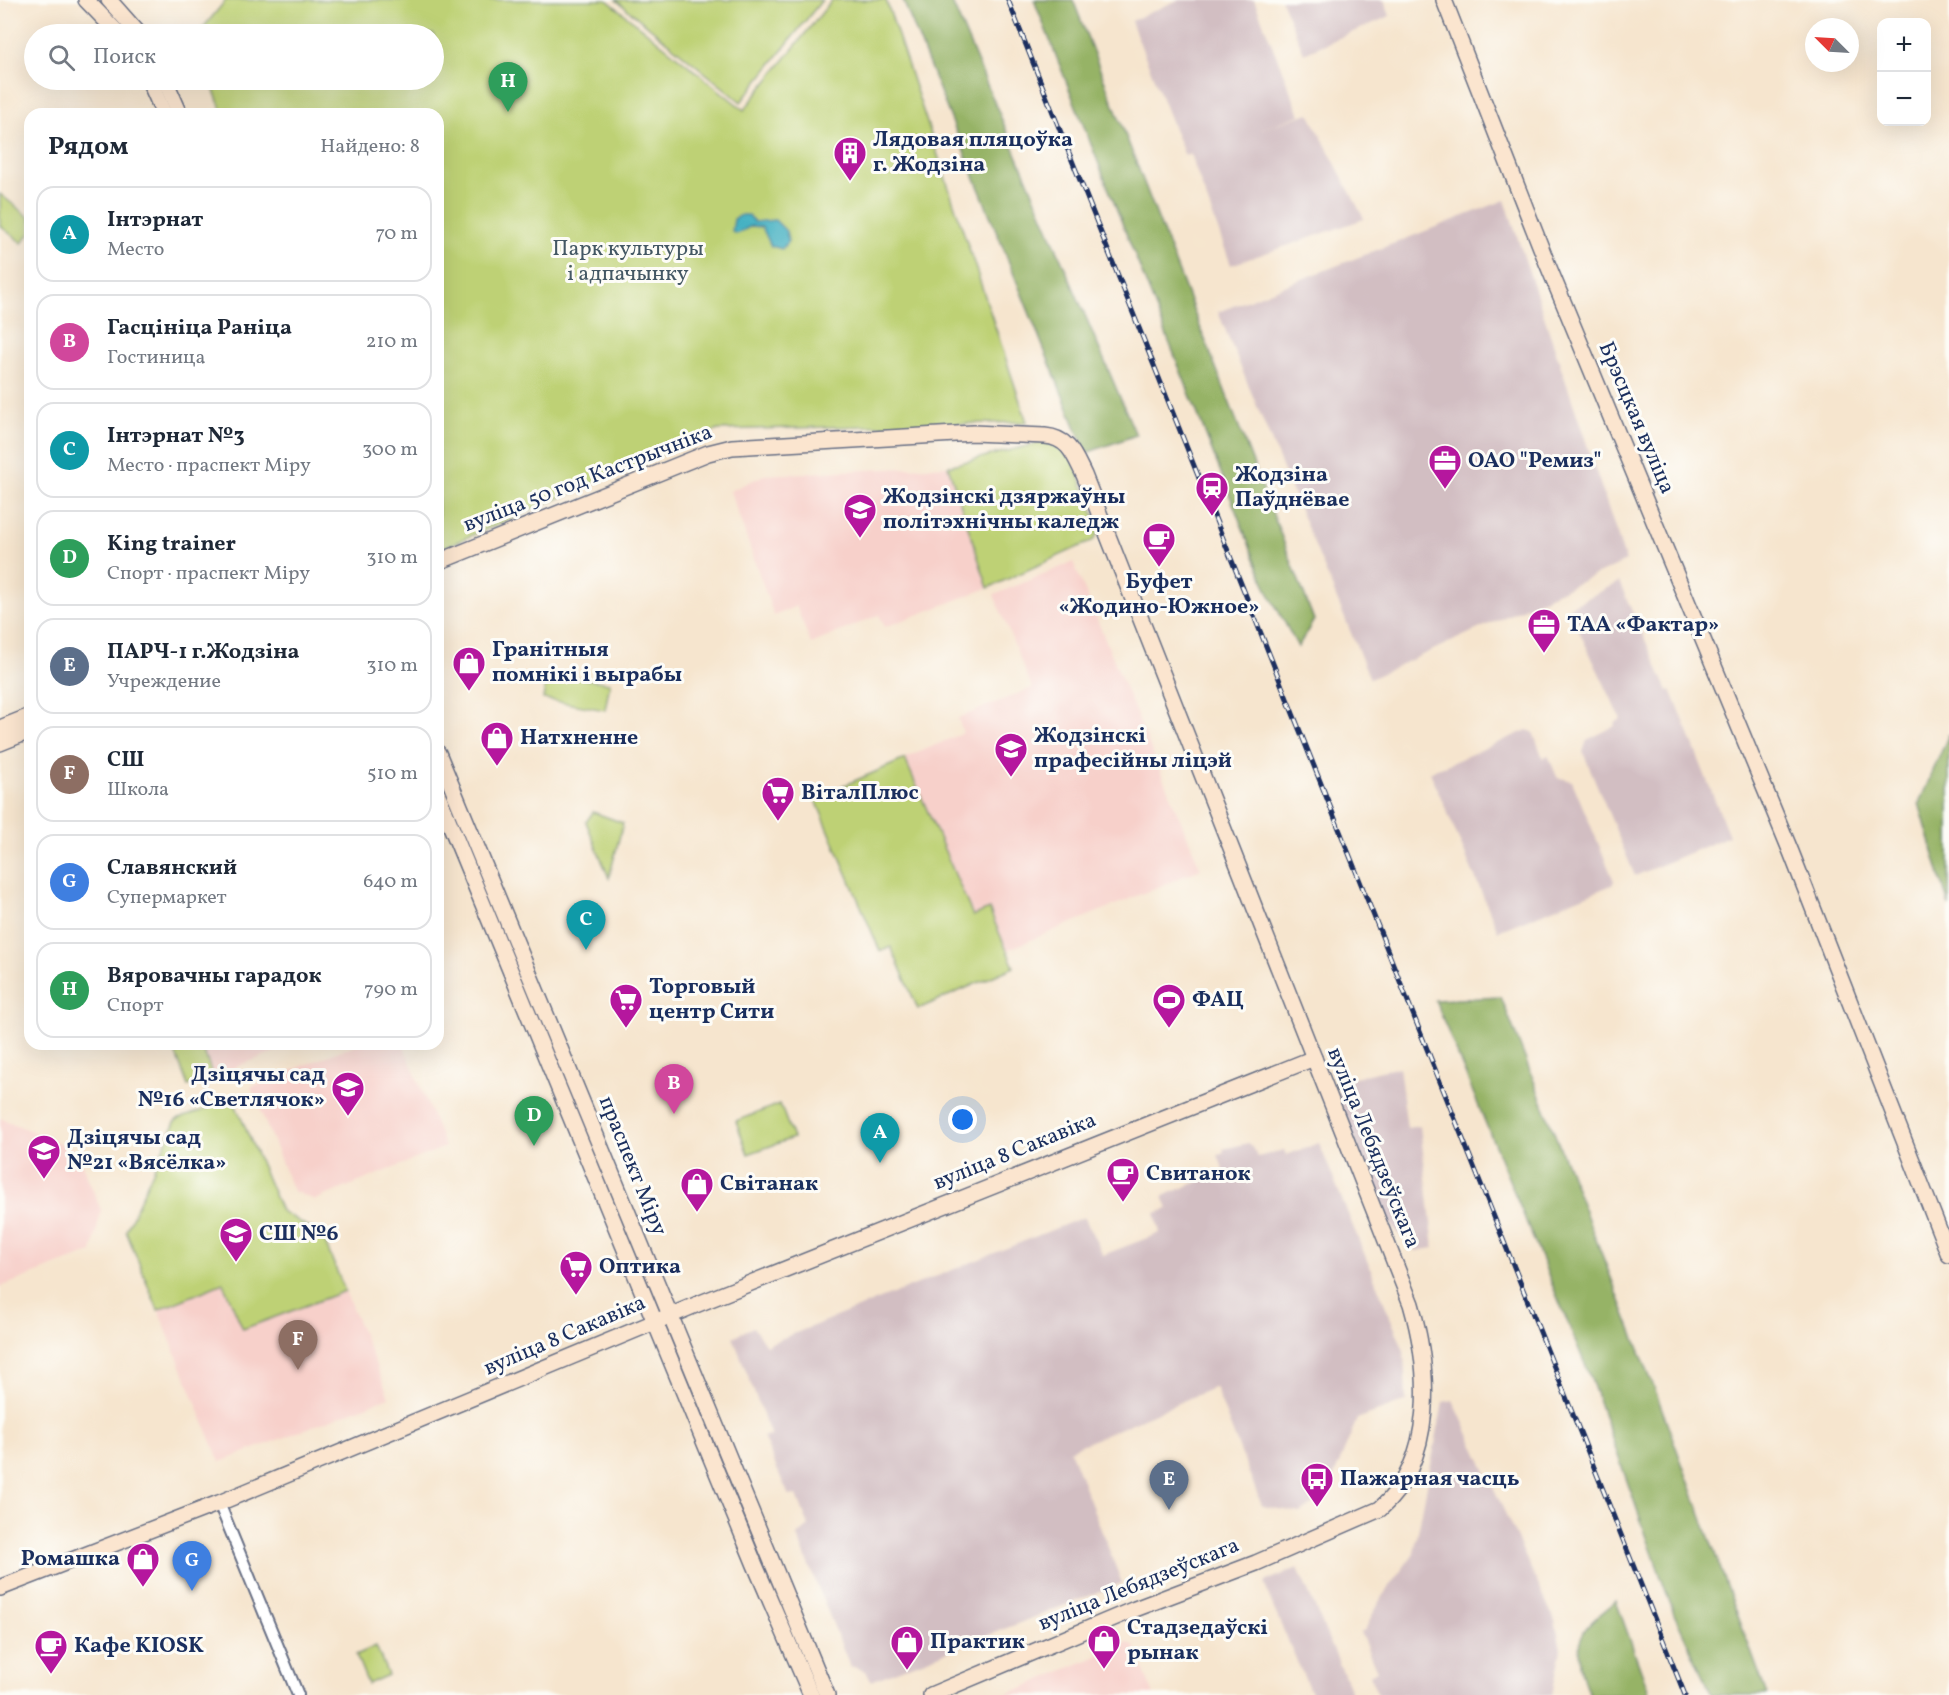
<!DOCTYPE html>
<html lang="ru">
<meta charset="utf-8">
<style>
body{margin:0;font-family:Vollkorn,serif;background:#f6f6f7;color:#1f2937}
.controls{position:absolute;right:18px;top:18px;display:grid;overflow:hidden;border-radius:12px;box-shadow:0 6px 24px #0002}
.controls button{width:54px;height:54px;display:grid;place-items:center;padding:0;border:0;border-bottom:2px solid #e0e1e3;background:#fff;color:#1f2937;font:30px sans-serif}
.compass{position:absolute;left:1805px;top:18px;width:54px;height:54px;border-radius:50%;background:#fff;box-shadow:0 6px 24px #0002;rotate:294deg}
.you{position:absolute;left:963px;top:1120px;width:21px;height:21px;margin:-15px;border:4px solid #fff;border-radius:50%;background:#1a73e8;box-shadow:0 0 0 9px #1a73e833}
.badge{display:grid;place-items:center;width:39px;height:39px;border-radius:50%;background:#b5179e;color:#fff;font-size:20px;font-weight:700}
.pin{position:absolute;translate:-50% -50px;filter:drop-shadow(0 2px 3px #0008)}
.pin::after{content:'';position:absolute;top:32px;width:21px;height:18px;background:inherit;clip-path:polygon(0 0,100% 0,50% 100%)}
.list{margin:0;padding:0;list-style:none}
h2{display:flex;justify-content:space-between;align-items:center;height:78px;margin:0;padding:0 24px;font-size:26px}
h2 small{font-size:20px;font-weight:400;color:#747a83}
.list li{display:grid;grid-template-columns:39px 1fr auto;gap:18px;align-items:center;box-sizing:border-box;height:96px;margin:0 12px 12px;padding:0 12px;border:2px solid #e0e1e3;border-radius:18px}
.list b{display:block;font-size:22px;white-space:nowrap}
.list p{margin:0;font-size:20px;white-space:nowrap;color:#747a83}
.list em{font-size:20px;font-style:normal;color:#747a83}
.icon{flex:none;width:33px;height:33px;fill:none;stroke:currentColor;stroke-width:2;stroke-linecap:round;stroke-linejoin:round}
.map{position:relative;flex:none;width:1949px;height:1695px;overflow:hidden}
.search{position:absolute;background:#fff;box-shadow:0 6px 24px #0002;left:24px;top:24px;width:420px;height:66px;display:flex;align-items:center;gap:15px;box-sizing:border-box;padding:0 21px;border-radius:33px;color:#747a83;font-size:22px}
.panel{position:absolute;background:#fff;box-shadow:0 6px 24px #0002;left:24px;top:108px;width:420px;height:942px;border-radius:18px}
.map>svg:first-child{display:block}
.built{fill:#f7d0ca}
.industrial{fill:#d2bec2}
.green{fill:#bed174;stroke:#6c8069;stroke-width:1.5}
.forest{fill:#96b366;stroke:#587162;stroke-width:1.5}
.water{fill:#44b1c2;stroke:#307090;stroke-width:1.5}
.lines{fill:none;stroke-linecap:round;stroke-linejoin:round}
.street-casing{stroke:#686f85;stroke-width:14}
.secondary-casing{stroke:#686f85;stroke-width:18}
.street{stroke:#fff;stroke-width:10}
.secondary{stroke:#fbe5cf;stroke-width:15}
.rail-casing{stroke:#1b2f5e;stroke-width:5}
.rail{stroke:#fdfcf7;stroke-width:3;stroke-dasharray:9;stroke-linecap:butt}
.labels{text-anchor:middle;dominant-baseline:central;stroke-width:6;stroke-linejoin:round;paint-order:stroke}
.poi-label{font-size:22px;font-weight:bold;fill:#1b2f5e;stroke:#fdfcf7;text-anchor:start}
.park-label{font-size:22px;fill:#445864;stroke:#fdfcf7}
.street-label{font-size:22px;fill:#1b2f5e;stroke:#fdfcf7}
</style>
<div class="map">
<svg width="1949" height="1695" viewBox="0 0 1949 1695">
<rect width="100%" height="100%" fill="#fdfcf7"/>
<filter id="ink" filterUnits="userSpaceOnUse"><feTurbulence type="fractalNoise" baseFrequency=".0167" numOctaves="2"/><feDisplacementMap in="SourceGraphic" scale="12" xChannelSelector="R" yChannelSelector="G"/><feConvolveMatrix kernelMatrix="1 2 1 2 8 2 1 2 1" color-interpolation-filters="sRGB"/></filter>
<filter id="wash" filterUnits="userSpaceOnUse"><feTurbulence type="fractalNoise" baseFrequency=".008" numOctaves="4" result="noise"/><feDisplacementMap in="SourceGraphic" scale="24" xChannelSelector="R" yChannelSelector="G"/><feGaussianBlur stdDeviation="1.35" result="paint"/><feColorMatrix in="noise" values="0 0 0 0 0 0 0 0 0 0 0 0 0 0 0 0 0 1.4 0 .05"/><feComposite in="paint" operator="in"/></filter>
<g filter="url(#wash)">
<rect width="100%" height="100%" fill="#f6e5ce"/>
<g class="built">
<polygon points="948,466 988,588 885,627 879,615 811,644 796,606 774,616 730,491 764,475"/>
<polygon points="1073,562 1201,869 1007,950 1014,967 918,1009 891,947 880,951 815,798 963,733 958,718 1032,688 994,595"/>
<polygon points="201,1044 294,1044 213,1076"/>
<polygon points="357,1044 403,1044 445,1147 315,1200 293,1191 251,1087"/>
<polygon points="233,1099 281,1211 322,1235 389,1397 220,1462 126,1231 176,1120"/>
<polygon points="0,1118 76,1150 101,1210 92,1252 0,1287"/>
<polygon points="1128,1643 1134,1646 1154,1695 1005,1695"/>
</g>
<g class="industrial">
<polygon points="1178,0 1254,0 1300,115 1262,129 1309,113 1364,219 1231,265 1190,154 1185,156 1131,21"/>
<polygon points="1281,0 1384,0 1390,16 1304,53"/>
<polygon points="1505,200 1626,561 1370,679 1218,312"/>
<polygon points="1619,582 1668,691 1671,690 1679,709 1729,836 1635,876 1583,752 1587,740 1615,726 1614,723 1621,719 1568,608"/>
<polygon points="1527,730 1533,732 1543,758 1548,755 1557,777 1572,781 1614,881 1612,885 1498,931 1430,772"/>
<polygon points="1399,1067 1407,1128 1420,1126 1434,1248 1416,1251 1387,1221 1337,1094 1346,1079"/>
<polygon points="1249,1143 1258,1157 1284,1150 1286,1155 1319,1143 1404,1351 1406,1401 1357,1419 1327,1493 1300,1513 1262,1506 1215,1387 1070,1450 1122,1583 871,1681 866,1671 850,1666 797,1536 809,1526 797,1495 789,1496 763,1437 771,1436 733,1337 753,1327 766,1345 1084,1217 1103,1255 1160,1233 1155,1213 1168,1209 1163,1196 1224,1171 1218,1155 1224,1152 1223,1149"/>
<polygon points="1453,1400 1555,1621 1561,1649 1552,1695 1378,1695 1369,1675 1377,1671 1360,1632 1365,1630 1381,1598 1414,1553 1443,1402"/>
<polygon points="1298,1568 1348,1684 1352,1695 1312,1695 1271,1602 1264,1582"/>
</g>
<g class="green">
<polygon points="226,0 607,0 744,110 832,0 886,0 1027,422 718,430 438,550 438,114 223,114 210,80 434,80 434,34 198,34"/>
<polygon points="616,0 822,0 741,102"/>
<polygon points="0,194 30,218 30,233 22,243 0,226"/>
<polygon points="1047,441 1071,455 1100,530 1094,540 988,588 948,466"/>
<polygon points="547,673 610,683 605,710 543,699"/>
<polygon points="905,759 973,916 989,909 1014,967 918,1009 891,947 880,951 815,798"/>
<polygon points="593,812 623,823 609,878 586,822"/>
<polygon points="172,1044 201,1044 213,1076 188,1086"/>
<polygon points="233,1099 281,1211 322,1235 345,1291 243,1329 223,1283 158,1310 126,1231 176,1120"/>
<polygon points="780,1104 793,1138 748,1154 736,1121"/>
<polygon points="376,1646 388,1675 368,1684 356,1655"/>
</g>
<g class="forest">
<polygon points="903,0 951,0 1136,435 1086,453"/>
<polygon points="1034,0 1073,0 1314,620 1298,647 1268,592"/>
<polygon points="1949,734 1949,906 1919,803"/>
<polygon points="1501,997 1655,1390 1767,1695 1712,1695 1674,1614 1591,1379 1435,1000"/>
<path d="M1616 1601 1650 1695H1590C1581 1678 1574 1649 1584 1631 1591 1620 1606 1610 1616 1601Z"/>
</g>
<polygon class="water" points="741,215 749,215 754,222 775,220 786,231 788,241 782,249 771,246 762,227 751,226 737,234 732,232 734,219"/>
</g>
<g filter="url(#ink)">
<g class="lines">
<g class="street-casing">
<polyline id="street" points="219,1503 298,1695"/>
</g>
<g class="secondary-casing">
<g id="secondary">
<polyline points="86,0 119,34"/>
<polyline points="109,0 139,34"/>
<polyline points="1444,0 1547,263 1791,852 1949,1255"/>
<polyline points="149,80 164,114"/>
<polyline points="165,80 180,114"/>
<path d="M438 562 708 453 732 447 973 433 1045 436C1069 438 1074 455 1084 475L1411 1304C1430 1370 1436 1460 1380 1509L1256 1563 1135 1609 931 1695"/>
<polyline points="0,728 30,716"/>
<polyline points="0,743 30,731"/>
<polyline points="438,753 827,1695"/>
<polyline points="438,795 755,1565 811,1695"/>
<polyline points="0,1588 219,1503 698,1304 1314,1058"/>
</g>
</g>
<use href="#street" class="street"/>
<use href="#secondary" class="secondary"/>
<g class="rail-casing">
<polyline id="rail" points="1008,0 1685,1695"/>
</g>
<use href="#rail" class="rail"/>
</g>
</g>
<defs>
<g id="building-pin" transform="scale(1.725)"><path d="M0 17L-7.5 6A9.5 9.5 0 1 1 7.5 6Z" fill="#b5179e" stroke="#fdfcf7"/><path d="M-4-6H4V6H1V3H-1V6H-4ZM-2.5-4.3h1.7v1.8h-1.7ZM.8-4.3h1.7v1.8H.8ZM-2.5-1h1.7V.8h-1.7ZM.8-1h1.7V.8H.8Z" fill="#fff"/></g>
<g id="office-pin" transform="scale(1.725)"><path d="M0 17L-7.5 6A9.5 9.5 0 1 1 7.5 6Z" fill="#b5179e" stroke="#fdfcf7"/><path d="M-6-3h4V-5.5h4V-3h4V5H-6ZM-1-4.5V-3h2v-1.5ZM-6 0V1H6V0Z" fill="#fff"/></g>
<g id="station-pin" transform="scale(1.725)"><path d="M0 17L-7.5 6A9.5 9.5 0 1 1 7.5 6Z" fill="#b5179e" stroke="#fdfcf7"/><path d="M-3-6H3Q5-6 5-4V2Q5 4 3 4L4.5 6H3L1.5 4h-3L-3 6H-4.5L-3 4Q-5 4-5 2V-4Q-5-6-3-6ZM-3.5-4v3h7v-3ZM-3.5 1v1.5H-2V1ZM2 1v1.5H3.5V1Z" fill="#fff"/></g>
<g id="university-pin" transform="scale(1.725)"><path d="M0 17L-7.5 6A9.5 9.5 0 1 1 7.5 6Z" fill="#b5179e" stroke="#fdfcf7"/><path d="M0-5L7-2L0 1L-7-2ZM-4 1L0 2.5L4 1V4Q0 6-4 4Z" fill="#fff"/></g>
<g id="cafe-pin" transform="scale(1.725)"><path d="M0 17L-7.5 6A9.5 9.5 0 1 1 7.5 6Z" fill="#b5179e" stroke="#fdfcf7"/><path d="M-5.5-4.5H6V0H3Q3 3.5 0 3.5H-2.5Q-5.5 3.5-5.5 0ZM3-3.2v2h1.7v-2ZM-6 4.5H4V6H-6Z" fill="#fff"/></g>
<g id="shop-pin" transform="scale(1.725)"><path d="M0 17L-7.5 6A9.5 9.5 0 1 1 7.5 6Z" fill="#b5179e" stroke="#fdfcf7"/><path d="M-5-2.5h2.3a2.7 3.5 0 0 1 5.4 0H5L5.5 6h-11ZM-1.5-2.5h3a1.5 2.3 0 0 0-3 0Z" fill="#fff"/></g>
<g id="supermarket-pin" transform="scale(1.725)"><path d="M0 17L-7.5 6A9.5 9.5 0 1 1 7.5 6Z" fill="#b5179e" stroke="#fdfcf7"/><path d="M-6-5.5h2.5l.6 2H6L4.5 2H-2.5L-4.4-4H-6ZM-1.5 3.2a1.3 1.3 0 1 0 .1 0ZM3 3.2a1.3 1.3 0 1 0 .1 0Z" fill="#fff"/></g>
<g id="stadium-pin" transform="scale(1.725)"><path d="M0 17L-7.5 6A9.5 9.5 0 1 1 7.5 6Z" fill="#b5179e" stroke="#fdfcf7"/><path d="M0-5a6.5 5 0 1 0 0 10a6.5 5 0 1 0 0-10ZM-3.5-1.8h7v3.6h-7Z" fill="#fff"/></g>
<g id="school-pin" transform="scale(1.725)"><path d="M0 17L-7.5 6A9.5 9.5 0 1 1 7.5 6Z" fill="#b5179e" stroke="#fdfcf7"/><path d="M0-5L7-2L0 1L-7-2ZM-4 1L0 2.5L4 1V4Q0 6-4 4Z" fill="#fff"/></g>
<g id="bus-pin" transform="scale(1.725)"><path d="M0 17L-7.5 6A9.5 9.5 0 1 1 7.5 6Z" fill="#b5179e" stroke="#fdfcf7"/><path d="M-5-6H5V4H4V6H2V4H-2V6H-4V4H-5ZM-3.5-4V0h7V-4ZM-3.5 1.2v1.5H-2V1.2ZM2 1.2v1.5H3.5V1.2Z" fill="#fff"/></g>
</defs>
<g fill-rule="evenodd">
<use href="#building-pin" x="850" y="153"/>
<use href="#office-pin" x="1445" y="461"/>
<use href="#station-pin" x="1212" y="488"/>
<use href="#university-pin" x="860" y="510"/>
<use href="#cafe-pin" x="1159" y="539"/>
<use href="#office-pin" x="1544" y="625"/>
<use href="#shop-pin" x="469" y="663"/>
<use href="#shop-pin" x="497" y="738"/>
<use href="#university-pin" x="1011" y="749"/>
<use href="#supermarket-pin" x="778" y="793"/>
<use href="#supermarket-pin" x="626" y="1000"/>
<use href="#stadium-pin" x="1169" y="1000"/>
<use href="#school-pin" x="348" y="1088"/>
<use href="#school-pin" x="44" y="1151"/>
<use href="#cafe-pin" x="1123" y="1174"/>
<use href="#shop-pin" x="697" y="1184"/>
<use href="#school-pin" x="236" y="1234"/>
<use href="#supermarket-pin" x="576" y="1267"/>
<use href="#bus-pin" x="1317" y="1479"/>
<use href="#shop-pin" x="143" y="1559"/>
<use href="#shop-pin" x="1104" y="1641"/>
<use href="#shop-pin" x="907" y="1642"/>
<use href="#cafe-pin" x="51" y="1646"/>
</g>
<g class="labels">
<g class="poi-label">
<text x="873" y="140">Лядовая пляцоўка<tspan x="873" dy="25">г. Жодзіна</tspan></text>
<text x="1468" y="461">ОАО "Ремиз"</text>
<text x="1235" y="475">Жодзіна<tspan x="1235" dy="25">Паўднёвае</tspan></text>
<text x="883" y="497">Жодзінскі дзяржаўны<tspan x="883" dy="25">політэхнічны каледж</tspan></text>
<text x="1159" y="582" text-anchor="middle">Буфет<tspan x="1159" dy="25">«Жодино-Южное»</tspan></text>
<text x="1567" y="625">ТАА «Фактар»</text>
<text x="492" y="650">Гранітныя<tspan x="492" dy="25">помнікі і вырабы</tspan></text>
<text x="1034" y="736">Жодзінскі<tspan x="1034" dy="25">прафесійны ліцэй</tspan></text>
<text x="520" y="738">Натхненне</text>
<text x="801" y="793">ВіталПлюс</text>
<text x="649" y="987">Торговый<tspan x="649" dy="25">центр Сити</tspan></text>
<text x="1192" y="1000">ФАЦ</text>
<text x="325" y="1075" text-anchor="end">Дзіцячы сад<tspan x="325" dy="25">№16 «Светлячок»</tspan></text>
<text x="67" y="1138">Дзіцячы сад<tspan x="67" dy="25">№21 «Вясёлка»</tspan></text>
<text x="1146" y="1174">Свитанок</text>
<text x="720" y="1184">Світанак</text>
<text x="259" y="1234">СШ №6</text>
<text x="599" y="1267">Оптика</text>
<text x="1340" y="1479">Пажарная часць</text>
<text x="120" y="1559" text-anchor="end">Ромашка</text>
<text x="1127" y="1628">Стадзедаўскі<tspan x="1127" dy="25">рынак</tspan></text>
<text x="930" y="1642">Практик</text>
<text x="74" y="1646">Кафе KIOSK</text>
</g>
<g class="park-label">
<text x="628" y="249">Парк культуры<tspan x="628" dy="25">і адпачынку</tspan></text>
</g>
<g class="street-label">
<text transform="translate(1636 418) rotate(67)">Брэсцкая вуліца</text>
<text transform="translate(588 479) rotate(-21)">вуліца 50 год Кастрычніка</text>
<text transform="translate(1373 1148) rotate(68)">вуліца Лебядзеўскага</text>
<text transform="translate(1015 1152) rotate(-22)">вуліца 8 Сакавіка</text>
<text transform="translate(632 1166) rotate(68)">праспект Міру</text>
<text transform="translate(565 1336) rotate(-23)">вуліца 8 Сакавіка</text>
<text transform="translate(1139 1585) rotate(-22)">вуліца Лебядзеўскага</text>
</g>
</g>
</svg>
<div class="controls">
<button>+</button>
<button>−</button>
</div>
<svg class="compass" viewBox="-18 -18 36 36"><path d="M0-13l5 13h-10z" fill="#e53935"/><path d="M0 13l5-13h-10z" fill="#747a83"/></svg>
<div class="you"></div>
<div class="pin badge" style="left:880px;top:1163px;background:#0f9aa8">A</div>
<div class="pin badge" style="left:674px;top:1114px;background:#d1479c">B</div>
<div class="pin badge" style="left:586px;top:950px;background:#0f9aa8">C</div>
<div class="pin badge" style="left:534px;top:1146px;background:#2e9e5b">D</div>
<div class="pin badge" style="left:1169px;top:1510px;background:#5c6f8a">E</div>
<div class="pin badge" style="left:298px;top:1370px;background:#8d6e63">F</div>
<div class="pin badge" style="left:192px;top:1591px;background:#3f7fe0">G</div>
<div class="pin badge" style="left:508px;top:112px;background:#2e9e5b">H</div>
<div class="search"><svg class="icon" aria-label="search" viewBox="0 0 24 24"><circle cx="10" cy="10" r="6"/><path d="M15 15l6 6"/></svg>Поиск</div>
<section class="panel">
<h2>Рядом<small>Найдено: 8</small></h2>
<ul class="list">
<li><span class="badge" style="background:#0f9aa8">A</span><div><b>Інтэрнат</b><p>Место</p></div><em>70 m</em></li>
<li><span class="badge" style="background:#d1479c">B</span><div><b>Гасцініца Раніца</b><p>Гостиница</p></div><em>210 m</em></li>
<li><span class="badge" style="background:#0f9aa8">C</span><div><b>Інтэрнат №3</b><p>Место · праспект Міру</p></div><em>300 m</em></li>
<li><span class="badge" style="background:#2e9e5b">D</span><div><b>King trainer</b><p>Спорт · праспект Міру</p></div><em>310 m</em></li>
<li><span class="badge" style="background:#5c6f8a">E</span><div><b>ПАРЧ-1 г.Жодзіна</b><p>Учреждение</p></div><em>310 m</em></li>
<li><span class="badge" style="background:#8d6e63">F</span><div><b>СШ</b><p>Школа</p></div><em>510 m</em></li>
<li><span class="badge" style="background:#3f7fe0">G</span><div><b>Славянский</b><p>Супермаркет</p></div><em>640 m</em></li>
<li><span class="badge" style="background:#2e9e5b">H</span><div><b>Вяровачны гарадок</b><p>Спорт</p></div><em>790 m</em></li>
</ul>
</section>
</div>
